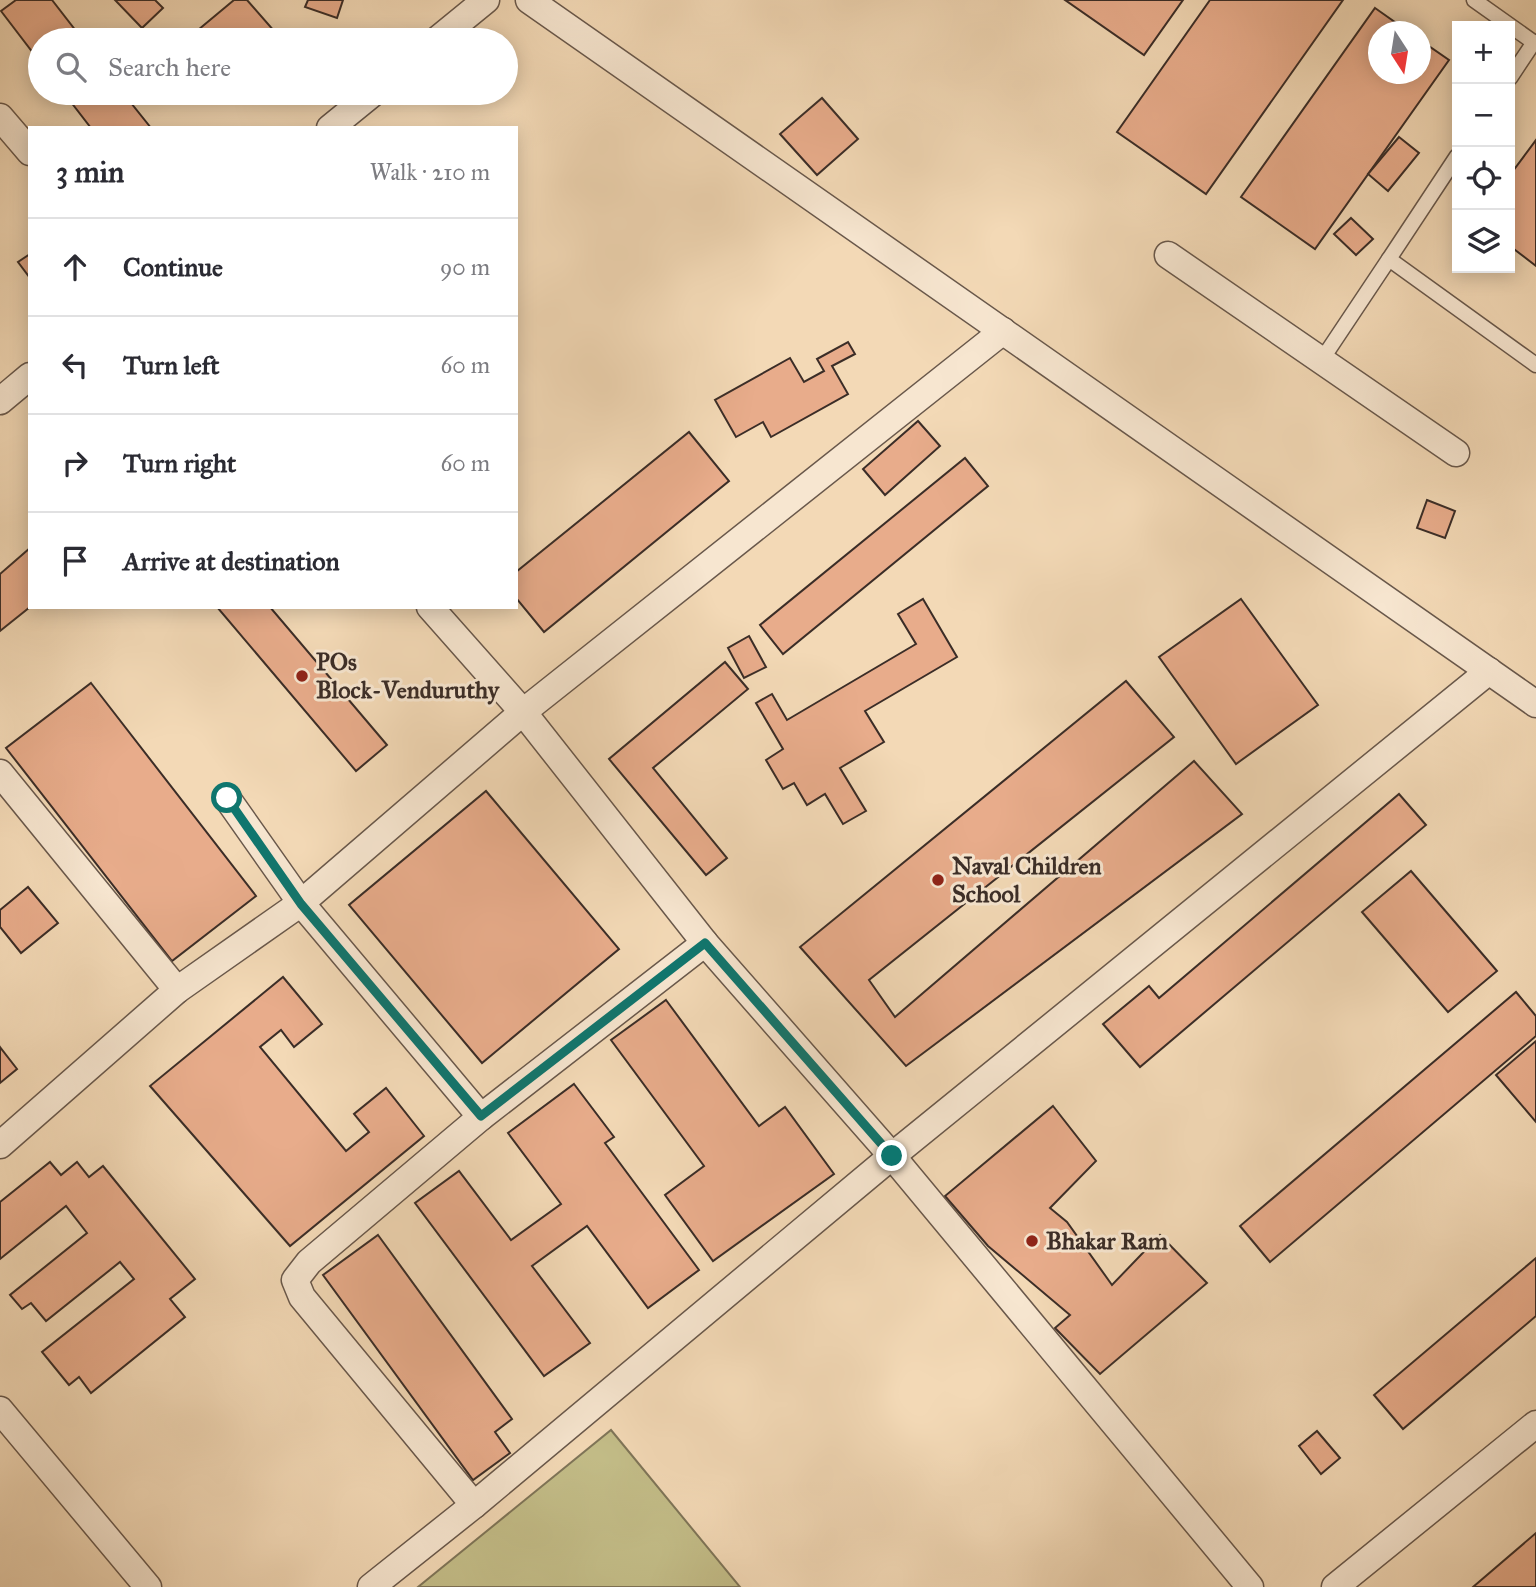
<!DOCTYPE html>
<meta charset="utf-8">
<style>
body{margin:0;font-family:"IM FELL Great Primer",serif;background:#f2f2f3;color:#2b2b33}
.controls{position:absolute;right:21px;top:21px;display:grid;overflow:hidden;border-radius:0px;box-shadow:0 4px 18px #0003}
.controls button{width:63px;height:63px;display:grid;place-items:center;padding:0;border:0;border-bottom:2px solid #e1e1e2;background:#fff;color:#2b2b33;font:35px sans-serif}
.compass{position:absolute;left:1368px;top:21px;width:63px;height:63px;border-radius:50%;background:#fff;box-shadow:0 4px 18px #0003;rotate:168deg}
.stop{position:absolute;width:21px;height:21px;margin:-16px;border:5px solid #0f766e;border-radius:50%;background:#fff}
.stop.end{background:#0f766e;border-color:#fff;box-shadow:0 2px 7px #0008}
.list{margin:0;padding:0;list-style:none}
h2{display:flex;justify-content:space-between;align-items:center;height:91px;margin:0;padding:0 28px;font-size:30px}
h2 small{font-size:23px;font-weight:400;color:#7c7c81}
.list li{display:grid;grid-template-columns:46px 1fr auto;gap:21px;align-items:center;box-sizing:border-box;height:98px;padding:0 28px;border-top:2px solid #e1e1e2}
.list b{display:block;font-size:26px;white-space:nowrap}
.list em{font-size:23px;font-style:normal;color:#7c7c81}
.icon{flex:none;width:38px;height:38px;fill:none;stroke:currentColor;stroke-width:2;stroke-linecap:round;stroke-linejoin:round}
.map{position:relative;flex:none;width:1536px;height:1587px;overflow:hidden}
.search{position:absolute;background:#fff;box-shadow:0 4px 18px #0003;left:28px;top:28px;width:490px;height:77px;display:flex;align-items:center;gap:18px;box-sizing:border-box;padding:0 24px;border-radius:38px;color:#7c7c81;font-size:26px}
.panel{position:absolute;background:#fff;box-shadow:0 4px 18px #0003;left:28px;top:126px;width:490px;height:483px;border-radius:0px}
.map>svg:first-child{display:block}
.green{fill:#c3bd88;stroke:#7f7558;stroke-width:2}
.building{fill:#e8ac8b;stroke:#3b2d27;stroke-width:2}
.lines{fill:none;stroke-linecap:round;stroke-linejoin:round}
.lane-casing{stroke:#69584b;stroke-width:17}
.street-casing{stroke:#69584b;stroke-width:29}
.lane{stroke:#f7e6d0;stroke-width:14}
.street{stroke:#f7e6d0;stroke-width:26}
.route{stroke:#0f766e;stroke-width:9}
.poi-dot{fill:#8f2418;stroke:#f7e6d0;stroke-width:2.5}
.labels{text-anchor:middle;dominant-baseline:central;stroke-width:6;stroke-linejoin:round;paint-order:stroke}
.poi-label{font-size:24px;font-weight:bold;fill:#3b2d27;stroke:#f7e6d0;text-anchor:start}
</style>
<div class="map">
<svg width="1536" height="1587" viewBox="0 0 1536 1587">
<rect width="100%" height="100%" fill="#f3d9b6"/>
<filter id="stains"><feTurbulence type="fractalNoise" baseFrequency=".00286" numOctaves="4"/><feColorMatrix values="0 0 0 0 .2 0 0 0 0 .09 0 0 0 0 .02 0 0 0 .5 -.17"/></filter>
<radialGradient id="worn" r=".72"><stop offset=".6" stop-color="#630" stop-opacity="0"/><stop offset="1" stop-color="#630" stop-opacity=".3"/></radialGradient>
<polygon class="green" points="611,1430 740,1587 418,1587"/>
<g class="building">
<polygon points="16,0 52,0 83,40 40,40 40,62 1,11"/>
<polygon points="115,0 155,0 163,8 142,28"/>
<polygon points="234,0 247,0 282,40 186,40"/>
<polygon points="308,0 343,0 337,18 305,7"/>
<polygon points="1065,0 1183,0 1144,55"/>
<polygon points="1210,0 1343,0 1206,194 1117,132"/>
<polygon points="1375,8 1409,32 1378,32 1378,74 1420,74 1420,40 1449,60 1315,249 1241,197"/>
<polygon points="64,93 123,93 151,128 91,128"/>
<polygon points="822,98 858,139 817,175 780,134"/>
<polygon points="1399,137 1419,153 1388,191 1368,174"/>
<polygon points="1536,140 1536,266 1510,246 1510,175"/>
<polygon points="1351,218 1373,239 1356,255 1334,234"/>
<polygon points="30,254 30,278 18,262"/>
<polygon points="848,342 855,354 832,366 848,394 771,437 763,422 736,437 715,400 790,358 804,382 824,371 817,359"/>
<polygon points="918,421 940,446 885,495 863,469"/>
<polygon points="689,432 729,481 544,632 516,598 516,572"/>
<polygon points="965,458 988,486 783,654 760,625"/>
<polygon points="1427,500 1455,511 1445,538 1417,528"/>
<polygon points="30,548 30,607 0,631 0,574"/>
<polygon points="923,599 957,657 865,711 884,742 840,768 866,811 843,824 825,794 807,805 794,783 783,789 766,760 783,749 756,703 772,694 787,720 916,644 898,614"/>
<polygon points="1241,599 1318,705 1236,764 1159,657"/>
<polygon points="217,607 270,607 387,745 356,771"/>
<polygon points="749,636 766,667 744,678 728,648"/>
<polygon points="725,662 748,689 653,768 727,858 706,875 609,759"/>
<polygon points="1126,681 1174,737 869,980 895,1017 1194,761 1242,814 906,1066 800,947"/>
<polygon points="91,683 256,896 172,961 6,748"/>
<polygon points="486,791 619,949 482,1063 349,905"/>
<polygon points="1399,794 1426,825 1140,1067 1103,1024 1149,986 1159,998"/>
<polygon points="1411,871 1497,971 1448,1012 1362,912"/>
<polygon points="28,887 58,923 21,953 0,927 0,910"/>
<polygon points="283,977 322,1024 294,1047 281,1030 260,1047 346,1151 369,1132 354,1114 386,1088 424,1136 290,1246 150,1086"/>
<polygon points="1516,992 1536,1016 1536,1036 1270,1262 1240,1226"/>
<polygon points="666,1000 759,1126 785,1107 834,1174 713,1261 665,1195 704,1166 611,1040"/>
<polygon points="1536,1041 1536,1122 1496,1075"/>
<polygon points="0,1047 17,1069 0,1083"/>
<polygon points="574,1084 614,1137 605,1143 699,1270 648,1308 587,1226 532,1266 590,1343 544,1376 415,1203 459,1171 511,1240 561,1204 508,1133"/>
<polygon points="1053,1106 1096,1161 1050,1208 1067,1222 1112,1285 1160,1235 1207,1283 1100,1374 1055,1328 1070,1315 988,1246 945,1196"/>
<polygon points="50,1162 61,1175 77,1162 89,1177 103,1166 195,1279 170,1299 185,1317 91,1393 79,1377 69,1385 42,1352 134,1279 120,1262 46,1321 31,1303 22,1309 10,1295 87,1233 66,1206 0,1259 0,1202"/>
<polygon points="378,1235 512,1419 495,1432 510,1453 473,1480 323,1275"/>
<polygon points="1536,1258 1536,1316 1403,1429 1374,1395"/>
<polygon points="1317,1431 1340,1458 1321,1474 1299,1446"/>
<polygon points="1536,1533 1536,1587 1473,1587"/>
</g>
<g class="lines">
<g class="lane-casing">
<g id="lane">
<polyline points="1474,0 1536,44"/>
<polyline points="1510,78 1534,42"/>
<polyline points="1457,156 1389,259 1536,365"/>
<polyline points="1321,361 1389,259"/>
</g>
</g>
<g class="street-casing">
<g id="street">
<polyline points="529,0 1536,704"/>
<polyline points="437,40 486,0"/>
<polyline points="0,117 30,152"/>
<polyline points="330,128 373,93"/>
<polyline points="1168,255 1456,453"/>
<polyline points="0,401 30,376"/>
<polyline points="430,607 523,712 705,943 892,1156 1250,1587"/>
<polyline points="0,773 177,990"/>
<polyline points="227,798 301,903 481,1117"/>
<polyline points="0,1145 177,990 301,903 523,712 1003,331"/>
<polyline points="0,1410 148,1587"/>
<polyline points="474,1505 302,1297 295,1280 309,1262 481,1117 705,943"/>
<polyline points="371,1587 474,1505 892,1156 1489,671"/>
<polyline points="1335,1587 1536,1424"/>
</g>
</g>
<use href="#lane" class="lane"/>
<use href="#street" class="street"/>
</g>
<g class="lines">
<polyline class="route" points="227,798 301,904 481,1116 705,943 892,1156"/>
</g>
<g class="poi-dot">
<circle cx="302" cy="676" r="7"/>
<circle cx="938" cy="880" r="7"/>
<circle cx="1032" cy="1241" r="7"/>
</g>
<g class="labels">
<g class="poi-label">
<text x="316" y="662">POs<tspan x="316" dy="28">Block-Venduruthy</tspan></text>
<text x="952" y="866">Naval Children<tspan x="952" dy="28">School</tspan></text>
<text x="1046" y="1241">Bhakar Ram</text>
</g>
</g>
<rect width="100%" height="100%" filter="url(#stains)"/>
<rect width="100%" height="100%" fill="url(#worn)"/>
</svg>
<div class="controls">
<button>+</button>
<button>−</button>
<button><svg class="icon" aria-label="locate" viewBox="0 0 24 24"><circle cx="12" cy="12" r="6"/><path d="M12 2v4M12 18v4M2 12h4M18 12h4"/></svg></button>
<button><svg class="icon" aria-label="layers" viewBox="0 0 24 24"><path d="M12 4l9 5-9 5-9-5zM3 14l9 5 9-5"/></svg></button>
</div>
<svg class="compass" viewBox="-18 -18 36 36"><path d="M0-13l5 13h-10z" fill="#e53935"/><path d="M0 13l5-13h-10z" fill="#7c7c81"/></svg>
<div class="stop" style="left:227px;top:798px"></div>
<div class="stop end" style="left:892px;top:1156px"></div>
<div class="search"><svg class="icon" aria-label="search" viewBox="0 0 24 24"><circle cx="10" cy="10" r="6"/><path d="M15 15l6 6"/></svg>Search here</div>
<section class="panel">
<h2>3 min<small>Walk · 210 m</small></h2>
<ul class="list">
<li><svg class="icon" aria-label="ahead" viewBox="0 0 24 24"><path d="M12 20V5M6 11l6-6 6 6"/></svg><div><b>Continue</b></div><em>90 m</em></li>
<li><svg class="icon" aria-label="left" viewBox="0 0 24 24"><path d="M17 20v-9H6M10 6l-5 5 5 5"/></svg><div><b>Turn left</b></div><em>60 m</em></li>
<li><svg class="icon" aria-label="right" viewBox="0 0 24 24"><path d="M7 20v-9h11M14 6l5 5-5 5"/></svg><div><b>Turn right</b></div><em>60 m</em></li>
<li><svg class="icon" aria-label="arrive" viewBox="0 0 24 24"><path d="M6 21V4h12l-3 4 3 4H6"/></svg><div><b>Arrive at destination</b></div></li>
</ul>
</section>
</div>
